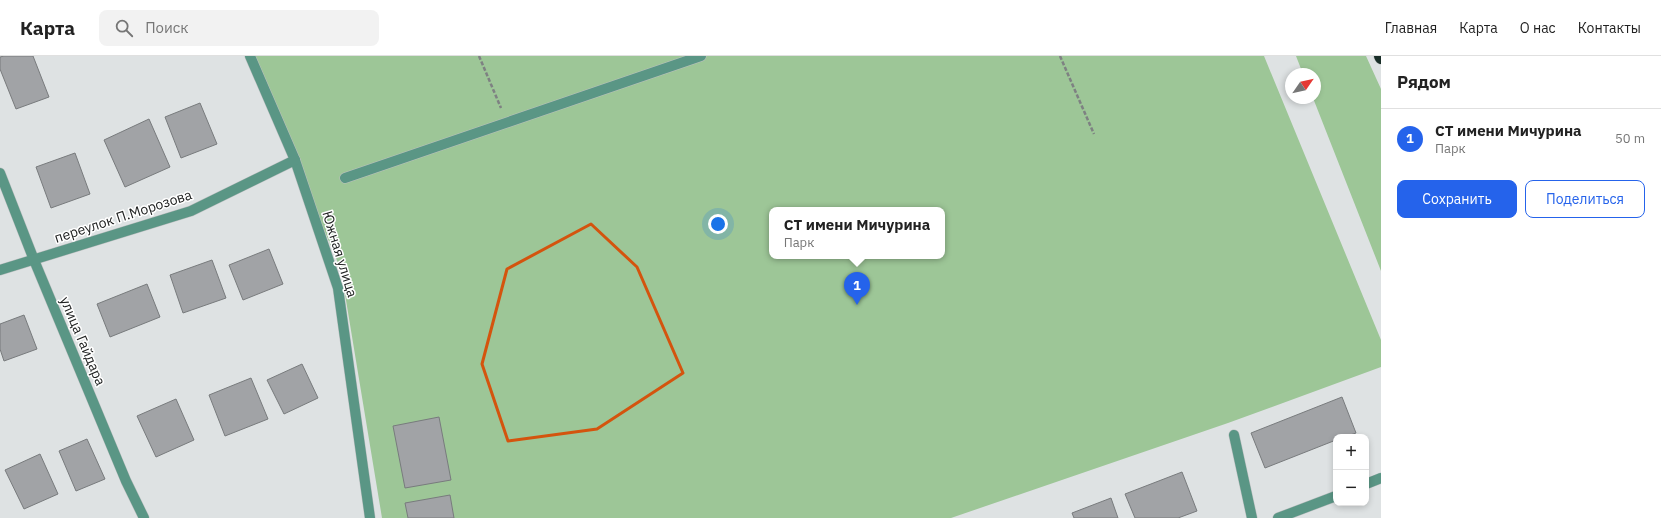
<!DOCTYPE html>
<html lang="ru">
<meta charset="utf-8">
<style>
body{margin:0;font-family:"IBM Plex Sans",sans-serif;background:#f2f2f2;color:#222}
.controls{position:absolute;right:12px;bottom:12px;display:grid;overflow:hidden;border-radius:8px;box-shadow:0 2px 6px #0003}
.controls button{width:36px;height:36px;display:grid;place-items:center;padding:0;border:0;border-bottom:1px solid #e0e0e0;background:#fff;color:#222;font:20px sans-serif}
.compass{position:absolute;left:1285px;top:12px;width:36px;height:36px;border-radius:50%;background:#fff;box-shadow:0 2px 6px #0003;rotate:56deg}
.you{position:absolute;left:718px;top:168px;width:14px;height:14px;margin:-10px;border:3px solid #fff;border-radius:50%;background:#1a73e8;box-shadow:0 0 0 6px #1a73e833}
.badge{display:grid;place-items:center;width:26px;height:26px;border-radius:50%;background:#2563eb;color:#fff;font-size:13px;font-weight:700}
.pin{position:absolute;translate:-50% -33px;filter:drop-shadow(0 1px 2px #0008)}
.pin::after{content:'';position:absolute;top:21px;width:14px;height:12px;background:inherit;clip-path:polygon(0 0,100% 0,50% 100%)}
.popup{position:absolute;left:769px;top:151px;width:176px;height:52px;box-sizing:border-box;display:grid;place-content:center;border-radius:8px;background:#fff;filter:drop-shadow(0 1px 3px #0005);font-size:13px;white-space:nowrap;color:#767676}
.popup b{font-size:15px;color:#222}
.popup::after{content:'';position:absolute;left:50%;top:100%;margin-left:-8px;border:8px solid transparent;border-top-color:#fff}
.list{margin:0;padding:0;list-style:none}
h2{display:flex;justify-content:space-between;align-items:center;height:52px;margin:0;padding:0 16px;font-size:17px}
h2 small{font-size:13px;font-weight:400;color:#767676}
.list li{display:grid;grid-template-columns:26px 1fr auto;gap:12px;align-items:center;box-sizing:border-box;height:60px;padding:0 16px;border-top:1px solid #e0e0e0}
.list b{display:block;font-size:15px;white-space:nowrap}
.list p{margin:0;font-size:13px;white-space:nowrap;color:#767676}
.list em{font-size:13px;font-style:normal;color:#767676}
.actions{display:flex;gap:8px;padding:12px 16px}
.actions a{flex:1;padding:9px 0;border:1px solid #2563eb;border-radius:8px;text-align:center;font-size:14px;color:#2563eb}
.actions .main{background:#2563eb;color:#fff}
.icon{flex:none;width:22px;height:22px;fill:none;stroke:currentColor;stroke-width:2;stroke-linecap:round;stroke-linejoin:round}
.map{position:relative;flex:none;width:1381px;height:462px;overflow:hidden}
header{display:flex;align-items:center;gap:24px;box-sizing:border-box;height:56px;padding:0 20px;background:#fff;border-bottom:1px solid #e0e0e0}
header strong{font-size:19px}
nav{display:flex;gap:22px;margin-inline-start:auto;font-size:14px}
.search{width:280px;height:36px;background:#f2f2f2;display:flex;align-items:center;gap:10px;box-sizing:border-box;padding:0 14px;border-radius:8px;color:#767676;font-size:15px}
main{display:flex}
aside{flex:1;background:#fff}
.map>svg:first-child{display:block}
.green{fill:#9dc697;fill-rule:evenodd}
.building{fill:#a1a3a6;stroke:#787b7d}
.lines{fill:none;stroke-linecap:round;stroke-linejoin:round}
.lane-casing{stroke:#bcbfc0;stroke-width:11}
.street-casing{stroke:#bcbfc0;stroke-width:11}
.highway-casing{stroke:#bcbfc0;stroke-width:13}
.path{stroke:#7e8182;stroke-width:2.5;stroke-dasharray:4 2;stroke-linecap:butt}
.lane{stroke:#5a9685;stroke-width:10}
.street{stroke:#5a9685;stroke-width:10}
.highway{stroke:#192e28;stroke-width:12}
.marked{fill:none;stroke:#d4540e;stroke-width:3;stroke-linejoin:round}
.labels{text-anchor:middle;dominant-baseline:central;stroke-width:3;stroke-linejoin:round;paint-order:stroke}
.street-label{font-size:14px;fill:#202222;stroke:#fff}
</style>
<header>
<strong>Карта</strong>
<div class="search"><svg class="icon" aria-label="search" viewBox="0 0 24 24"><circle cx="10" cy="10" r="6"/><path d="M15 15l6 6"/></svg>Поиск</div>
<nav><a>Главная</a><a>Карта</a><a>О нас</a><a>Контакты</a></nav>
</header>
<main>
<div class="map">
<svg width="1381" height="462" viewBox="0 0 1381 462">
<rect width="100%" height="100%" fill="#dee2e3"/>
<g class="green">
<path d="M251 0H1264L1381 284V311L1228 367 951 462H382L341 214ZM772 154H942V200H772Z"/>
<polygon points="1296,0 1366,0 1381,33 1381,215 1313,42 1315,42 1315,18 1303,18"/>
</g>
<g class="building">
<polygon points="4,0 33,0 49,41 16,53 0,13 0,1"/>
<polygon points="200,47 217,88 181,102 165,61"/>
<polygon points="149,63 170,111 125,131 104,84"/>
<polygon points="75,97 90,138 51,152 36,111"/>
<polygon points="269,193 283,228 243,244 229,209"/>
<polygon points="212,204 226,242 183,257 170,219"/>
<polygon points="147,228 160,261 110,281 97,248"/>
<polygon points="24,259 37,293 4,305 0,293 0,268"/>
<polygon points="302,308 318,342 284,358 267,324"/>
<polygon points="251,322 268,363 225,380 209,339"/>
<polygon points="1342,341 1356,377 1345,381 1336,381 1336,384 1265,412 1251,377"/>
<polygon points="176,343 194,384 156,401 137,360"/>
<polygon points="439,361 451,424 405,432 393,370"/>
<polygon points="87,383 105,423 76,435 59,395"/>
<polygon points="40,398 58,438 24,453 5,414"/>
<polygon points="1182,416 1197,455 1178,462 1135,462 1125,438"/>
<polygon points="450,439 454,462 408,462 405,447"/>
<polygon points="1111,442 1118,462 1074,462 1072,457"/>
</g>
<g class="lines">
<g class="lane-casing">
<polyline id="lane" points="345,122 701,0"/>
</g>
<g class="street-casing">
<g id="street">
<polyline points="250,0 295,104 338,232 370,462"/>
<polyline points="0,117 34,204 126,425 144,462"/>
<polyline points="0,214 191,155 295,104"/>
<polyline points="1234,379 1252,462"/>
<polyline points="1366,428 1381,422"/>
<polyline points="1278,462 1336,440"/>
</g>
</g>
<g class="highway-casing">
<polyline id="highway" points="1380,0 1381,2"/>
</g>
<g class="path">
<polyline points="479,0 501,52"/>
<polyline points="1060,0 1094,78"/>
</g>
<use href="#lane" class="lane"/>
<use href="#street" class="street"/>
<use href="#highway" class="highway"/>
</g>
<path class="marked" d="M591 168 637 211 683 317 597 373 508 385 482 308 507 213Z"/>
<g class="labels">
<g class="street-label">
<text transform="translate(123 160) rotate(-18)">переулок П.Морозова</text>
<text transform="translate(340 198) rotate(73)">Южная улица</text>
<text transform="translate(83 285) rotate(67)">улица Гайдара</text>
</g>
</g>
</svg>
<div class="controls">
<button>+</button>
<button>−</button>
</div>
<svg class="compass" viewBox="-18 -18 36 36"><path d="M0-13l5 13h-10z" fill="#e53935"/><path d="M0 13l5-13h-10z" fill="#767676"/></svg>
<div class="you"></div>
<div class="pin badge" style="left:857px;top:249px">1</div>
<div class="popup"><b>СТ имени Мичурина</b>Парк</div>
</div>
<aside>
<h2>Рядом<small></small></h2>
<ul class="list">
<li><span class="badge">1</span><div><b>СТ имени Мичурина</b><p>Парк</p></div><em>50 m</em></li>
</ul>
<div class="actions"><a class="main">Сохранить</a><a>Поделиться</a></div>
</aside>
</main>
